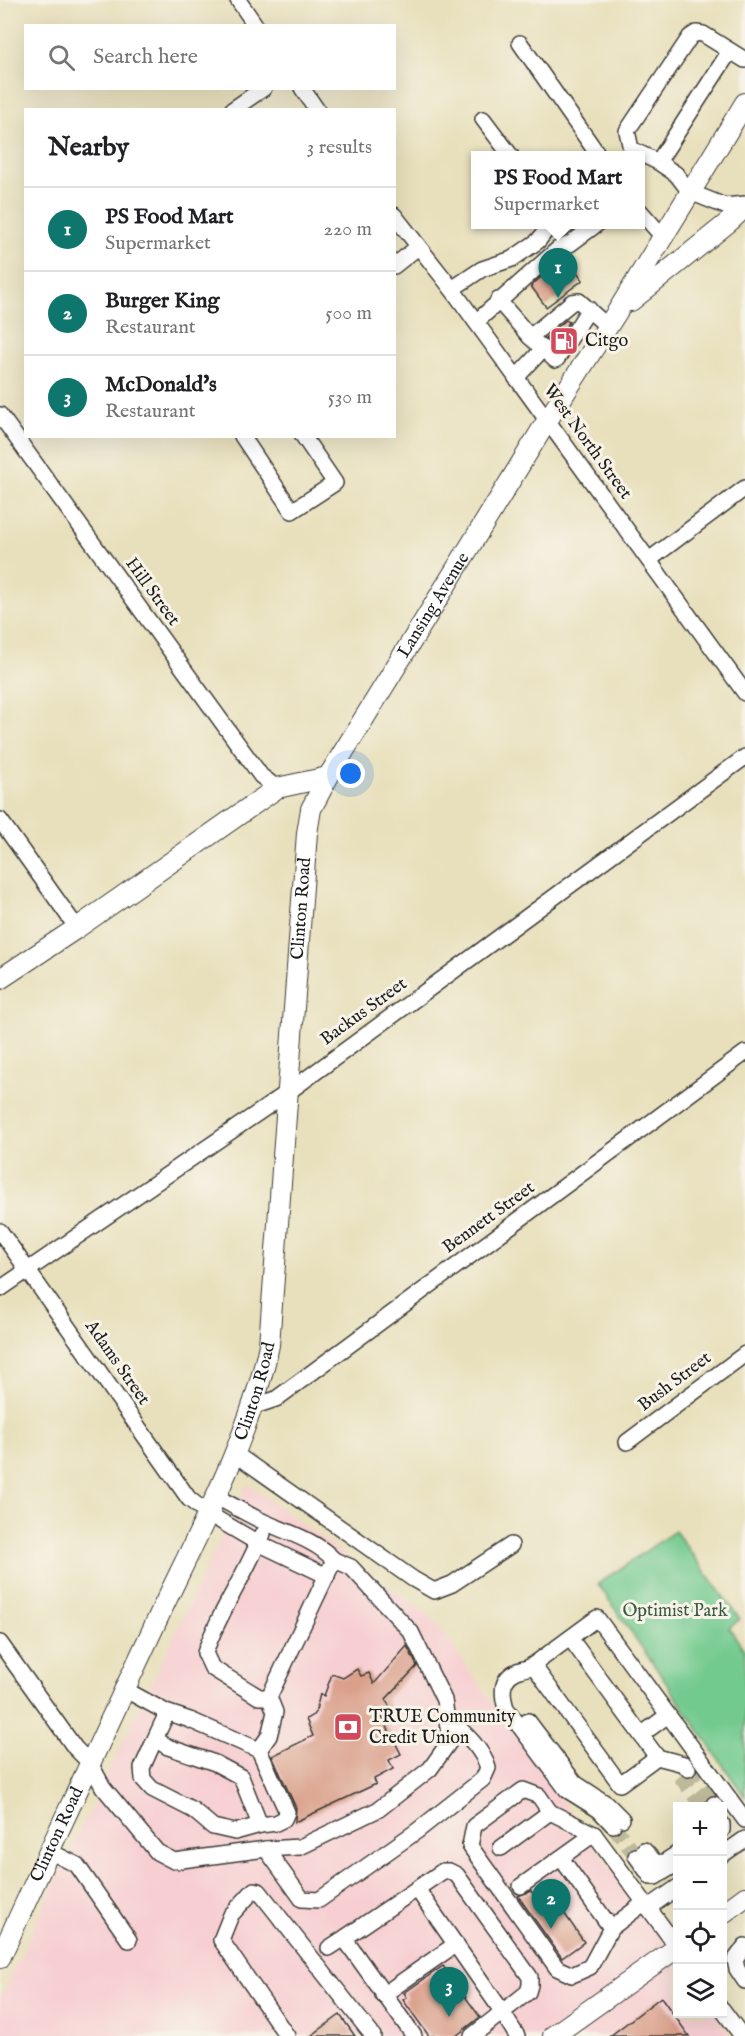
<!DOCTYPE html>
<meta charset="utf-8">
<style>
body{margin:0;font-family:"IM FELL English",serif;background:#f6f6f6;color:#202124}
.controls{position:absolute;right:18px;bottom:18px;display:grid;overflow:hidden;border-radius:0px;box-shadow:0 6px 24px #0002}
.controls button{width:54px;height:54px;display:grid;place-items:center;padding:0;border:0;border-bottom:2px solid #e0e0e0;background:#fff;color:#202124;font:30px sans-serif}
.you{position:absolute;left:351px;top:774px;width:21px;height:21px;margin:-15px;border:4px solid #fff;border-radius:50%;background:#1a73e8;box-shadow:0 0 0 9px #1a73e833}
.badge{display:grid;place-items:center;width:39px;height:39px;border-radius:50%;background:#0f766e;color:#fff;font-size:20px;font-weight:700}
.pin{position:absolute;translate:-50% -50px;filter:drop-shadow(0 2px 3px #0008)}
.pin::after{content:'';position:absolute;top:32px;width:21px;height:18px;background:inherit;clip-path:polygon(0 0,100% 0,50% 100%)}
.popup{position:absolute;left:471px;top:151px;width:174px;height:78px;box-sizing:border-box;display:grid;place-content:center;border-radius:0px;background:#fff;filter:drop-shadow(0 2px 4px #0005);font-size:20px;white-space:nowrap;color:#757577}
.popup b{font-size:22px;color:#202124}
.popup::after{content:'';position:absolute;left:50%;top:100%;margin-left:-12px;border:12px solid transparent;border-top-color:#fff}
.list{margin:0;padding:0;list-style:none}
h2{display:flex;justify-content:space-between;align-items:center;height:78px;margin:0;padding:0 24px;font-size:26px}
h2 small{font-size:20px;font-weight:400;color:#757577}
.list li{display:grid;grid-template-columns:39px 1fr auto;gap:18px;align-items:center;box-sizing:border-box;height:84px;padding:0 24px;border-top:2px solid #e0e0e0}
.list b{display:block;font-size:22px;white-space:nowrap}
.list p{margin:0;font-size:20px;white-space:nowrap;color:#757577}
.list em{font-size:20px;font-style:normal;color:#757577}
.icon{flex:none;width:33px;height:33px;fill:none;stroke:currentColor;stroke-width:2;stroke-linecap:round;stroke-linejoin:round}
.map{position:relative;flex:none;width:745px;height:2036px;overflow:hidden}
.search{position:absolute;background:#fff;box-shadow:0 6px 24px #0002;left:24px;top:24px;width:372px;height:66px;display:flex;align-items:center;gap:15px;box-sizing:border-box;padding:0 21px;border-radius:0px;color:#757577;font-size:22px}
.panel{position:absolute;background:#fff;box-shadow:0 6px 24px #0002;left:24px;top:108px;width:372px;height:330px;border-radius:0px}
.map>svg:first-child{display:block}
.built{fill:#f7cfd2}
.green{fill:#73ca8f;stroke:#487356;stroke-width:1.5}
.building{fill:#daa08b}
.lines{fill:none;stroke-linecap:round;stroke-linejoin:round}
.minor-tunnel{stroke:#bfb99c;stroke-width:15;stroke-dasharray:15 8;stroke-linecap:butt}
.minor-casing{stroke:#3b3934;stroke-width:18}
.major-casing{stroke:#3b3934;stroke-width:22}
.minor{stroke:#fff;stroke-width:15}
.major{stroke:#fff;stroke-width:20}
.labels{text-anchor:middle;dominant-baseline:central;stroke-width:6;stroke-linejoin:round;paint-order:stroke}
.poi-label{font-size:18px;fill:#1c1c1c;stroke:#f7f3e8;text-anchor:start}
.street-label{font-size:18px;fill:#1c1c1c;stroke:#f7f3e8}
.park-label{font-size:18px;fill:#3a5944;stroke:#f7f3e8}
</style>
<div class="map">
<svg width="745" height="2036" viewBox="0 0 745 2036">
<rect width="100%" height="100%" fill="#f7f3e8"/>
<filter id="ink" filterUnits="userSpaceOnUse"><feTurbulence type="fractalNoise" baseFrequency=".0167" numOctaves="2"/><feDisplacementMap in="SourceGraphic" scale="12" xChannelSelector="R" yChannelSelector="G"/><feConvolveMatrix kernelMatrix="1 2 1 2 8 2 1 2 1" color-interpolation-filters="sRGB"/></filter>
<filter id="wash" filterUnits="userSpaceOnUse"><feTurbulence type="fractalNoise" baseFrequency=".008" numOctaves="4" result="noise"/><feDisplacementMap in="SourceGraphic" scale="24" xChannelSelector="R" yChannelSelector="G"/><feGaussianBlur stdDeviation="1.35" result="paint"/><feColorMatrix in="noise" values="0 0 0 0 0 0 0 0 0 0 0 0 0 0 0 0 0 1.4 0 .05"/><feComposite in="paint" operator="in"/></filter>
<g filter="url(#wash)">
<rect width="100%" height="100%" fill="#e8e0bc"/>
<polygon class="built" points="247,1484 432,1618 677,1961 678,2014 715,2014 731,2036 0,2036 0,1998"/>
<polygon class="green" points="675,1531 740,1619 729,1628 745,1651 745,1797 598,1584"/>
<g id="blocks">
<g class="building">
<polygon points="565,256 583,280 546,307 531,286"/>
<polygon points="566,320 569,322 554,346 545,338"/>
<polygon points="407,1646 417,1666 386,1699 391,1710 381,1715 401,1754 389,1760 393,1769 374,1779 376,1784 295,1822 296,1808 272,1756 313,1736 306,1719 315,1714 320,1694 324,1696 332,1674 343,1678 357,1669 361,1676 369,1673 374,1684"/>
<polygon points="547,1888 584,1942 562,1958 518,1896 531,1891 535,1897"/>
<polygon points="443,1966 480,2017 456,2036 429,2036 403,2000 407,1997 404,1993"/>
<polygon points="661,1997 689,2036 610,2036"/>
<polygon points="340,2015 355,2036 311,2036"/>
</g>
</g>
</g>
<g filter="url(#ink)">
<use href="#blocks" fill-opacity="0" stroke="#3b3934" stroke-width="1.5"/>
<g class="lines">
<g class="minor-tunnel">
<polyline points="688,1769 714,1804"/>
<polyline points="680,1776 702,1806"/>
<polyline points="613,1825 636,1856"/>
</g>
<g class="minor-casing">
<g id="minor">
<polyline points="238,0 256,26"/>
<polyline points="520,43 599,156"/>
<polyline points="745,60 703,34 696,33 690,37 627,131 631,149 658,162 676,174 690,192 725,206 745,204"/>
<polyline points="302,88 317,110"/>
<polyline points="232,110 264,88"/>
<polyline points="483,119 511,156"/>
<polyline points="658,162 730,51"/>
<polyline points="640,211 663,237"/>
<polyline points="394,215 452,289 745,693"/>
<polyline points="394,266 418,247"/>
<polyline points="452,289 482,269 512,259 538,241 551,224"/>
<polyline points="498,300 530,337"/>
<polyline points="589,309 557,359 555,360 530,337 572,302 579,301 608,327"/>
<polyline points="476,322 558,249 570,244 597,224"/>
<polyline points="516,378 542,350"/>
<polyline points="0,415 261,776 277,788"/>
<polyline points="242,436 292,511 335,483 303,436"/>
<polyline points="649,560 745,488"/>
<polyline points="0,820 77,928"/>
<path d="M0 1231 189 1499 207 1513 258 1543C242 1581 218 1614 205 1653L212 1668 259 1697H269L334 1560C315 1539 285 1532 260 1520 245 1513 230 1504 215 1496"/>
<polyline points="0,1289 287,1093 745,757"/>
<polyline points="252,1407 276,1399 745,1053"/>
<polyline points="627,1442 745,1354"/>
<polyline points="234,1453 413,1579 434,1591 452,1584 511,1545"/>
<polyline points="263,1534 258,1543 327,1576"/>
<polyline points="570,1638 657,1757 620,1784 533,1665 597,1618 745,1820"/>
<polyline points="0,1643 75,1748 90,1763 103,1787 157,1852 174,1861 266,1849 300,1847 379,1809 430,1769 450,1741 444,1700 411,1632 351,1567 334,1560"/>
<path d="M533 1665C524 1671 522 1668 515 1672 500 1680 502 1695 506 1708L567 1790 599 1810 613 1825"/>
<polyline points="124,1689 166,1712 190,1720 259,1750 269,1736 275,1712 269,1697"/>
<polyline points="528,1721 575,1783 607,1804 622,1819"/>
<polyline points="641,1735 668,1715"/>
<polyline points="155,1739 142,1768 143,1779 152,1789 193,1810 213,1827 235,1832 260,1825 241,1777 215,1763 168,1747 155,1739 167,1713"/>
<polyline points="259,1750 287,1812 284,1819 276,1823 260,1825"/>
<polyline points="657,1757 684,1764 688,1769"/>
<polyline points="714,1804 715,1806"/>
<polyline points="550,1812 539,1796 523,1790 474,1826 470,1846 557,1968 572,1975 590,1967 611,1928 644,1903"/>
<polyline points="722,1824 722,1830"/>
<polyline points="501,1848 550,1812 594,1834 678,1948"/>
<path d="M266 1849 302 1899 319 1900 417 1831 483 1779 488 1768C482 1747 461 1730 446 1716"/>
<polyline points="644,1850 656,1863 664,1862 678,1853"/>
<polyline points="49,1851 77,1865 129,1940"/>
<polyline points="722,1855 745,1839"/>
<polyline points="636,1856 651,1877 655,1877 678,1863"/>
<polyline points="561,1858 611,1928"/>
<polyline points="521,1886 594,1834"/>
<polyline points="417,1889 497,2004 517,2036"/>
<polyline points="648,1908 678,1887"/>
<polyline points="745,1946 735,1960 737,1969 745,1981"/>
<polyline points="329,1948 346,1937"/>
<polyline points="383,1995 456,1944"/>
<polyline points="722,2009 742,2036"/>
<polyline points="287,2036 221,1940 231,1915 254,1890 259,1891 373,2036"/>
<polyline points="414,2036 346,1941 346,1937 443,1871 449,1871 457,1875 530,1977 530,1985 528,1992 472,2036"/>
</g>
</g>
<g class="major-casing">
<g id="major">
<polyline points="631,301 730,221 745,207"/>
<polyline points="0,979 77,928 277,788 328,777"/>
<polyline points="722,1914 745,1897"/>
<path id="s1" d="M0 1958C54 1840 109 1723 164 1605 203 1524 251 1433 269 1345L307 833 311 809 328 777 547 421 617 312 745 103"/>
<polyline points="553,2036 678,1947"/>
</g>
</g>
<use href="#minor" class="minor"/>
<use href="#major" class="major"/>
</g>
</g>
<defs>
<g id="fuel-square" transform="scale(1.5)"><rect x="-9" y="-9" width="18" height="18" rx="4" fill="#d1495b" stroke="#f7f3e8"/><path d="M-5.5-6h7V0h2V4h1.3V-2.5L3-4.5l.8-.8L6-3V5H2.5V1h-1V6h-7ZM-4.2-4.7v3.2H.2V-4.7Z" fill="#fff"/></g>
<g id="bank-square" transform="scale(1.5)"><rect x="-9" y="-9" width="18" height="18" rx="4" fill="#d1495b" stroke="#f7f3e8"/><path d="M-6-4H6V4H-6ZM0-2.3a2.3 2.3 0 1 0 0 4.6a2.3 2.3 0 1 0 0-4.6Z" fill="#fff"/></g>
</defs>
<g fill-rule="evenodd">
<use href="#fuel-square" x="564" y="341"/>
<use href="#bank-square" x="348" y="1727"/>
</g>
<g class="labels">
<g class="poi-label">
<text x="585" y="341">Citgo</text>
<text x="369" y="1717">TRUE Community<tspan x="369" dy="21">Credit Union</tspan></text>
</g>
<g class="street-label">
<text transform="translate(587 442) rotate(54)">West North Street</text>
<text transform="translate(152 592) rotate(54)">Hill Street</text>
<text stroke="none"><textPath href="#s1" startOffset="1446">Lansing Avenue</textPath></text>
<text stroke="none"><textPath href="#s1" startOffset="1108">Clinton Road</textPath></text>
<text transform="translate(364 1012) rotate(-36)">Backus Street</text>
<text transform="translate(489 1218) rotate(-36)">Bennett Street</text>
<text transform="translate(117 1363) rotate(55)">Adams Street</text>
<text transform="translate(675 1382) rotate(-37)">Bush Street</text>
<text stroke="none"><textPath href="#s1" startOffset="622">Clinton Road</textPath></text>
<text stroke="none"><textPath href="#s1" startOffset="136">Clinton Road</textPath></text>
</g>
<g class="park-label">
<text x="675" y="1611">Optimist Park</text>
</g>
</g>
</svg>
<div class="controls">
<button>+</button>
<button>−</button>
<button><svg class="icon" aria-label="locate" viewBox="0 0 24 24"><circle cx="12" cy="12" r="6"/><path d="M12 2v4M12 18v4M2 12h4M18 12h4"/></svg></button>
<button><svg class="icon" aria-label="layers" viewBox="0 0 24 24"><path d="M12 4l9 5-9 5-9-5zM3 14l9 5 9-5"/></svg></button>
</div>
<div class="you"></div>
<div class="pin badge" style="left:558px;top:298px">1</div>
<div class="popup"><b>PS Food Mart</b>Supermarket</div>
<div class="pin badge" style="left:551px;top:1929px">2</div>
<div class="pin badge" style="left:449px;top:2017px">3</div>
<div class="search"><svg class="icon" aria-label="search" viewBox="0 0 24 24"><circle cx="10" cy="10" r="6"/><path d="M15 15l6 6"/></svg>Search here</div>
<section class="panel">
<h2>Nearby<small>3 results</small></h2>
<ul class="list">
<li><span class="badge">1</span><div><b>PS Food Mart</b><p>Supermarket</p></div><em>220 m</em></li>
<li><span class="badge">2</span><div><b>Burger King</b><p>Restaurant</p></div><em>500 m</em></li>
<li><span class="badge">3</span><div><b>McDonald's</b><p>Restaurant</p></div><em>530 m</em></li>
</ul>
</section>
</div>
